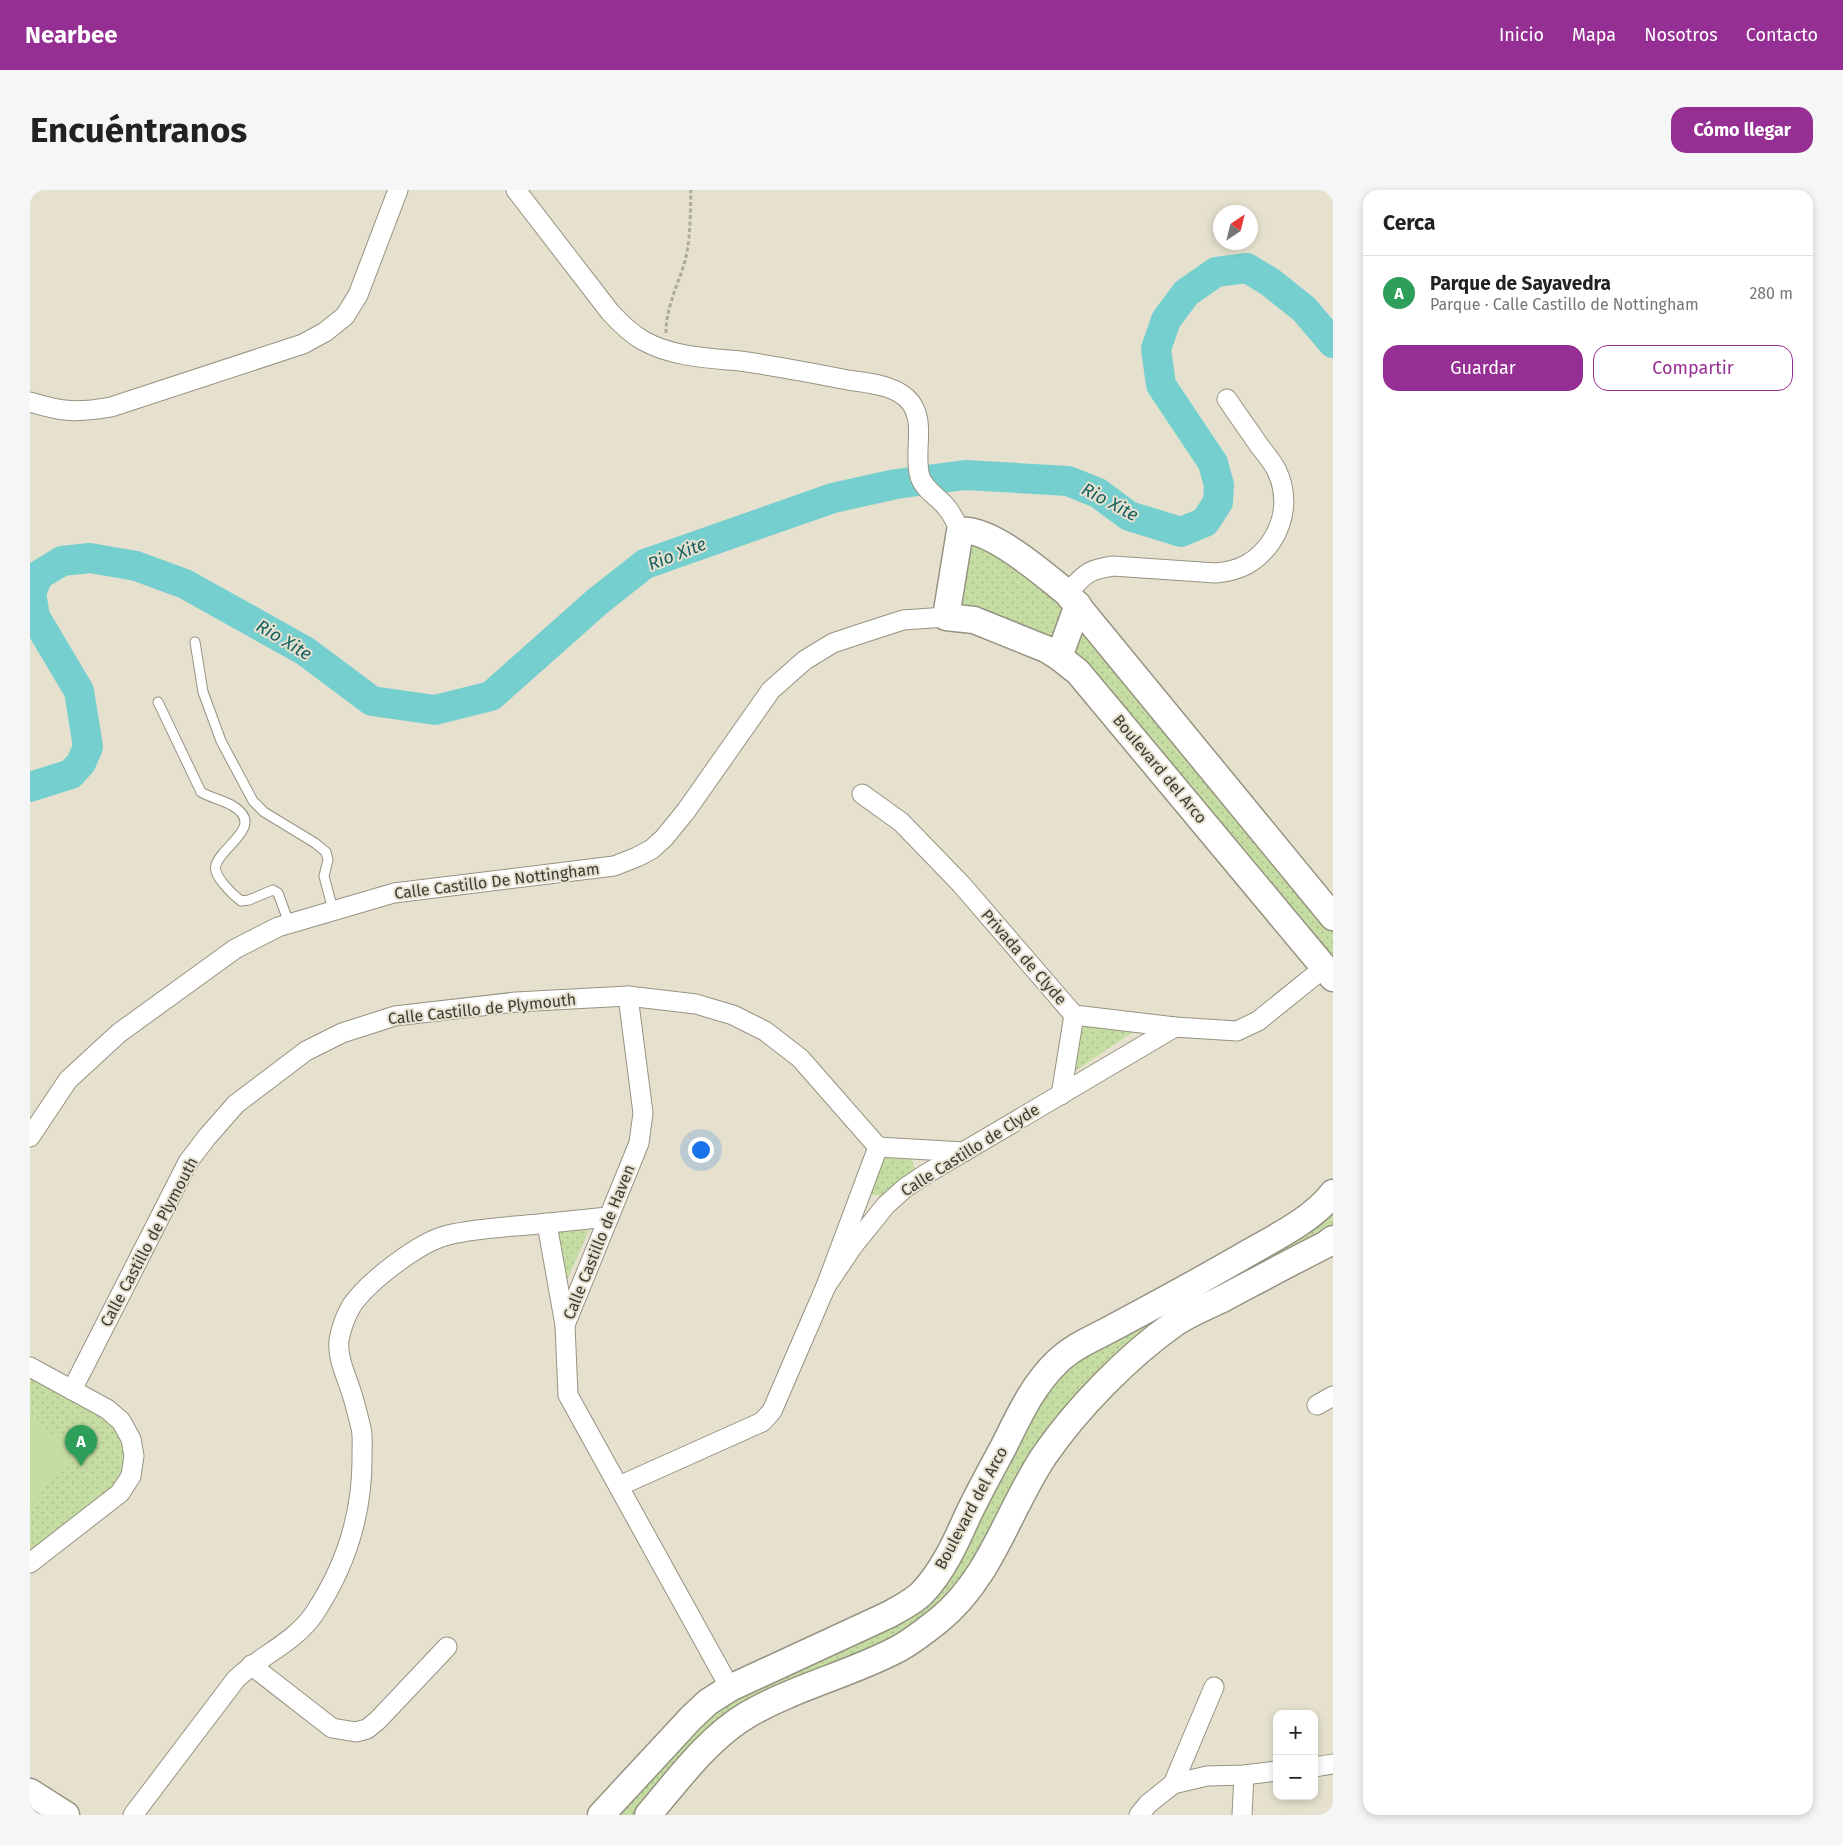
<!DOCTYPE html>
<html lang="es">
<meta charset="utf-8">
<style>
body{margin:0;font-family:"Fira Sans",sans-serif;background:#f6f6f6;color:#222}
.controls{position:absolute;right:15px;bottom:15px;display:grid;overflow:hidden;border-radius:10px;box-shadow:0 2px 8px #0003}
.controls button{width:45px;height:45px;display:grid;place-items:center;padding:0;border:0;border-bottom:1px solid #e0e0e0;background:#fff;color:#222;font:25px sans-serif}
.compass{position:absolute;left:1183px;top:15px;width:45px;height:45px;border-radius:50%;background:#fff;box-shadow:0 2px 8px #0003;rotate:35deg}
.you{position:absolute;left:670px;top:959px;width:18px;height:18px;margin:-12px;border:4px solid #fff;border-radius:50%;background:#1a73e8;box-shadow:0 0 0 8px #1a73e833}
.badge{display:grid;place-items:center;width:32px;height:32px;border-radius:50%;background:#952f94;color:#fff;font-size:16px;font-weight:700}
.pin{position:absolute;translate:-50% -41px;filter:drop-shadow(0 1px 2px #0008)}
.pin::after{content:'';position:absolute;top:26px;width:18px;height:15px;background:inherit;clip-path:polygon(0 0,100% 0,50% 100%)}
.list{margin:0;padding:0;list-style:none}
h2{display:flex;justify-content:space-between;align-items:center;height:65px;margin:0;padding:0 20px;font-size:21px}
h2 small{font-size:16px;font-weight:400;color:#767676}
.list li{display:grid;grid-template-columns:32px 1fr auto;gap:15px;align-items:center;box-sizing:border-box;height:75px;padding:0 20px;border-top:1px solid #e0e0e0}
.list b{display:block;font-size:19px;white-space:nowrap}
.list p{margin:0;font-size:16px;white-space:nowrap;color:#767676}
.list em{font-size:16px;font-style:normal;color:#767676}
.actions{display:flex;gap:10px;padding:15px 20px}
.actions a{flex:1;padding:11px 0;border:1px solid #952f94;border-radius:15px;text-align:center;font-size:18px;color:#952f94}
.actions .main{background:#952f94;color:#fff}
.map{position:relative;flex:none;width:1303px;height:1625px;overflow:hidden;border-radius:15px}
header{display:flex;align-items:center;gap:30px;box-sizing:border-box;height:70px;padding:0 25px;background:#952f94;color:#fff}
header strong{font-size:24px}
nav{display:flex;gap:28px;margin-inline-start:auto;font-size:18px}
.intro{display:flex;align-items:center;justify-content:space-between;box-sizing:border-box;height:120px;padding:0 30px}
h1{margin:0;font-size:35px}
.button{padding:12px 22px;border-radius:15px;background:#952f94;color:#fff;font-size:18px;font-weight:700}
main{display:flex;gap:30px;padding:0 30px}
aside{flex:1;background:#fff;border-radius:15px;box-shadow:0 2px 8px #0003}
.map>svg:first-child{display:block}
.park{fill:url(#park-dots)}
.garden{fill:#c5dda3}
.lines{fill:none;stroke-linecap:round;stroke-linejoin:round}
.river{stroke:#76cfcf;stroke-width:30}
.lane-casing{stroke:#979382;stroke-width:11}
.street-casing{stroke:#979382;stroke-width:21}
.secondary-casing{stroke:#979382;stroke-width:29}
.path{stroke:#aeab9c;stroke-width:3;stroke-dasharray:4 2.5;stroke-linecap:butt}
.lane{stroke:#fff;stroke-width:9}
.street{stroke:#fff;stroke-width:19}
.secondary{stroke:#fff;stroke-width:26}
.labels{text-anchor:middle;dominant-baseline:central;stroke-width:4;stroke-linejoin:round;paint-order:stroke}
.street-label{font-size:16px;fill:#3e3c35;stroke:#e5e1ce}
.water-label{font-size:18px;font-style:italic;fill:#176162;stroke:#e5e1ce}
</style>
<header>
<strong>Nearbee</strong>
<nav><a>Inicio</a><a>Mapa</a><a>Nosotros</a><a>Contacto</a></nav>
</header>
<div class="intro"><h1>Encuéntranos</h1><a class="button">Cómo llegar</a></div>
<main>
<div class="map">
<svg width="1303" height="1625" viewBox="0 0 1303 1625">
<defs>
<pattern id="park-dots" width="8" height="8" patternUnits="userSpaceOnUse" patternTransform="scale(1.25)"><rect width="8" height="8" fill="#c5dda3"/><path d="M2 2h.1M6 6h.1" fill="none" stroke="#aabf8d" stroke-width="1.8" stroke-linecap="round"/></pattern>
</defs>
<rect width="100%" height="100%" fill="#e5e1ce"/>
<g class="park">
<polygon points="930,341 1009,380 1303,727 1303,788 1048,482 929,428"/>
<polygon points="1050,833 1106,840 1039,885"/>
<polygon points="849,964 880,965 886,982 855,1007 840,1004"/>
<polygon points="1303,1003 1303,1049 1098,1172 910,1429 738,1514 618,1625 571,1625 661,1528 873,1417 1011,1190"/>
<polygon points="559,1040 534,1097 524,1041"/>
<polygon points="0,1177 91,1231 101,1286 0,1373"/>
</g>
<polygon class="garden" points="1,1227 44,1259 0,1318 0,1229"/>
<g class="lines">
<polyline class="river" points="0,597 41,584 51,573 58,557 49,501 5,427 1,402 9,385 32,371 60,368 106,376 155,394 275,461 342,511 405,520 461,506 568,411 615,374 803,308 866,294 935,285 1038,291 1068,303 1099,326 1151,342 1175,332 1188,312 1189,295 1183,273 1131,195 1126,159 1136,130 1156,103 1186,82 1217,78 1240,92 1274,119 1303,153"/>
<g class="lane-casing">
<g id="lane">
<polyline points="165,452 173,502 191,551 223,611 234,622 285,653 296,662 298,670 294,686 303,720"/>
<path d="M128 512 171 602C181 608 193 610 203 616 236 636 191 656 186 675 182 685 203 705 211 711L219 710 243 700 248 703 259 733"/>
</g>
</g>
<g class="street-casing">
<g id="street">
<path d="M486 0 580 122C590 133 601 144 614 151 643 167 678 168 710 171 746 176 782 183 818 190 838 193 868 195 881 213 896 234 883 263 890 287 895 301 909 307 917 318 923 325 926 333 930 341"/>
<path d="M0 212C33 222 47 223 81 217L273 154 295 142 315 126 328 105 368 0"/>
<path d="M1037 403C1056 384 1056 380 1083 376L1186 383C1210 381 1227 372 1241 352 1256 330 1258 303 1246 279 1241 270 1234 262 1228 254 1218 239 1207 224 1197 209"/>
<polyline points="832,604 871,632 931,694 1044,825 1145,837 1207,841 1228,831 1295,777"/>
<polyline points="598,806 613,923 609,953 535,1135 538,1205 700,1498"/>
<polyline points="1031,905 1044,825"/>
<polyline points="0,947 38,890 89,843 205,759 248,737 364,703 584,676 607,667 622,659 634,648 656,621 741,500 775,470 803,453 836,442 873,430 916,427"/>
<polyline points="848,957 934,962"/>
<polyline points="517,1034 535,1135"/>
<polyline points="0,1177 77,1219 91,1231 101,1249 104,1266 101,1286 90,1303 0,1373"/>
<polyline points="42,1200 158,972 177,947 206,914 276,861 312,843 365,826 486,812 598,806 666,814 703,825 735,841 770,868 848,957 796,1096"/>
<polyline points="1287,1215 1303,1206"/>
<polyline points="589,1296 732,1232 742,1221 796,1096 823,1056 856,1015 875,998 896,984 1145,837"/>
<polyline points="221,1475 302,1538 326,1542 337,1539 348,1530 417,1457"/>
<polyline points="1284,1577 1303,1574"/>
<polyline points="1143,1594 1184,1497"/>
<path d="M103 1625 206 1489C231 1465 264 1453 284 1424 316 1376 333 1321 332 1264 332 1255 333 1246 331 1238 328 1226 325 1213 321 1201 316 1185 307 1168 309 1150 311 1139 316 1125 322 1115 339 1091 389 1052 418 1045 447 1038 478 1037 508 1034 532 1032 556 1029 579 1027"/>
<polyline points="1109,1625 1118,1614 1143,1594 1177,1586 1214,1585 1247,1581"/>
<polyline points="1212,1625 1214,1585"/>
</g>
</g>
<g class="secondary-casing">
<g id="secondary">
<polyline points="1029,467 1048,415"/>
<path d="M1303 727 1037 403C1015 385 959 336 930 341L916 427 944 430 1016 459 1029 467 1048 482 1303 788"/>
<polyline points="0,1602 36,1625"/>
<path d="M571 1625 661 1528 678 1512 700 1498 858 1425C869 1419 883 1412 892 1403 913 1381 926 1352 938 1325 949 1302 961 1280 973 1258 988 1228 1002 1196 1027 1172 1044 1155 1067 1147 1088 1135 1133 1111 1177 1087 1220 1062 1248 1046 1283 1029 1303 1003"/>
<path d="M618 1625C648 1590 677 1549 717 1525 763 1498 817 1485 864 1461 879 1454 895 1441 909 1430 961 1388 978 1320 1014 1266 1047 1218 1098 1166 1145 1133 1160 1123 1178 1116 1194 1108 1228 1090 1261 1072 1295 1055L1303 1049"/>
</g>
</g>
<path class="path" d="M636 143C636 117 648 95 655 71 661 48 660 23 661 0"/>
<use href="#lane" class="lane"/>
<use href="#street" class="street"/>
<use href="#secondary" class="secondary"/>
</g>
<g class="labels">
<g class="street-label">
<text transform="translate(1130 579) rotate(50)">Boulevard del Arco</text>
<text transform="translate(467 691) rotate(-7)">Calle Castillo De Nottingham</text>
<text transform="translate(994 767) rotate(49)">Privada de Clyde</text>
<text transform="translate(452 819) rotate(-6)">Calle Castillo de Plymouth</text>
<text transform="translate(940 960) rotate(-32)">Calle Castillo de Clyde</text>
<text transform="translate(119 1052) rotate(-62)">Calle Castillo de Plymouth</text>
<text transform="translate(569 1052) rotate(-68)">Calle Castillo de Haven</text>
<text transform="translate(941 1318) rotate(-62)">Boulevard del Arco</text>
</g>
<g class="water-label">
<text transform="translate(1080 312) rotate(28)">Rio Xite</text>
<text transform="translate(647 364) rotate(-21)">Rio Xite</text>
<text transform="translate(254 450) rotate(31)">Rio Xite</text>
</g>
</g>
</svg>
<div class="controls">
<button>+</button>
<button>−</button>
</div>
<svg class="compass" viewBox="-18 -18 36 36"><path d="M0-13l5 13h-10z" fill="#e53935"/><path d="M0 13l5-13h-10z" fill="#767676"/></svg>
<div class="you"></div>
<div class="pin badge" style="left:51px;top:1276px;background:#2e9e5b">A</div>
</div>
<aside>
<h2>Cerca<small></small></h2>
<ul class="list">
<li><span class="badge" style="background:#2e9e5b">A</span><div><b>Parque de Sayavedra</b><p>Parque · Calle Castillo de Nottingham</p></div><em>280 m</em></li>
</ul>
<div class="actions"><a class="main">Guardar</a><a>Compartir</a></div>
</aside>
</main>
